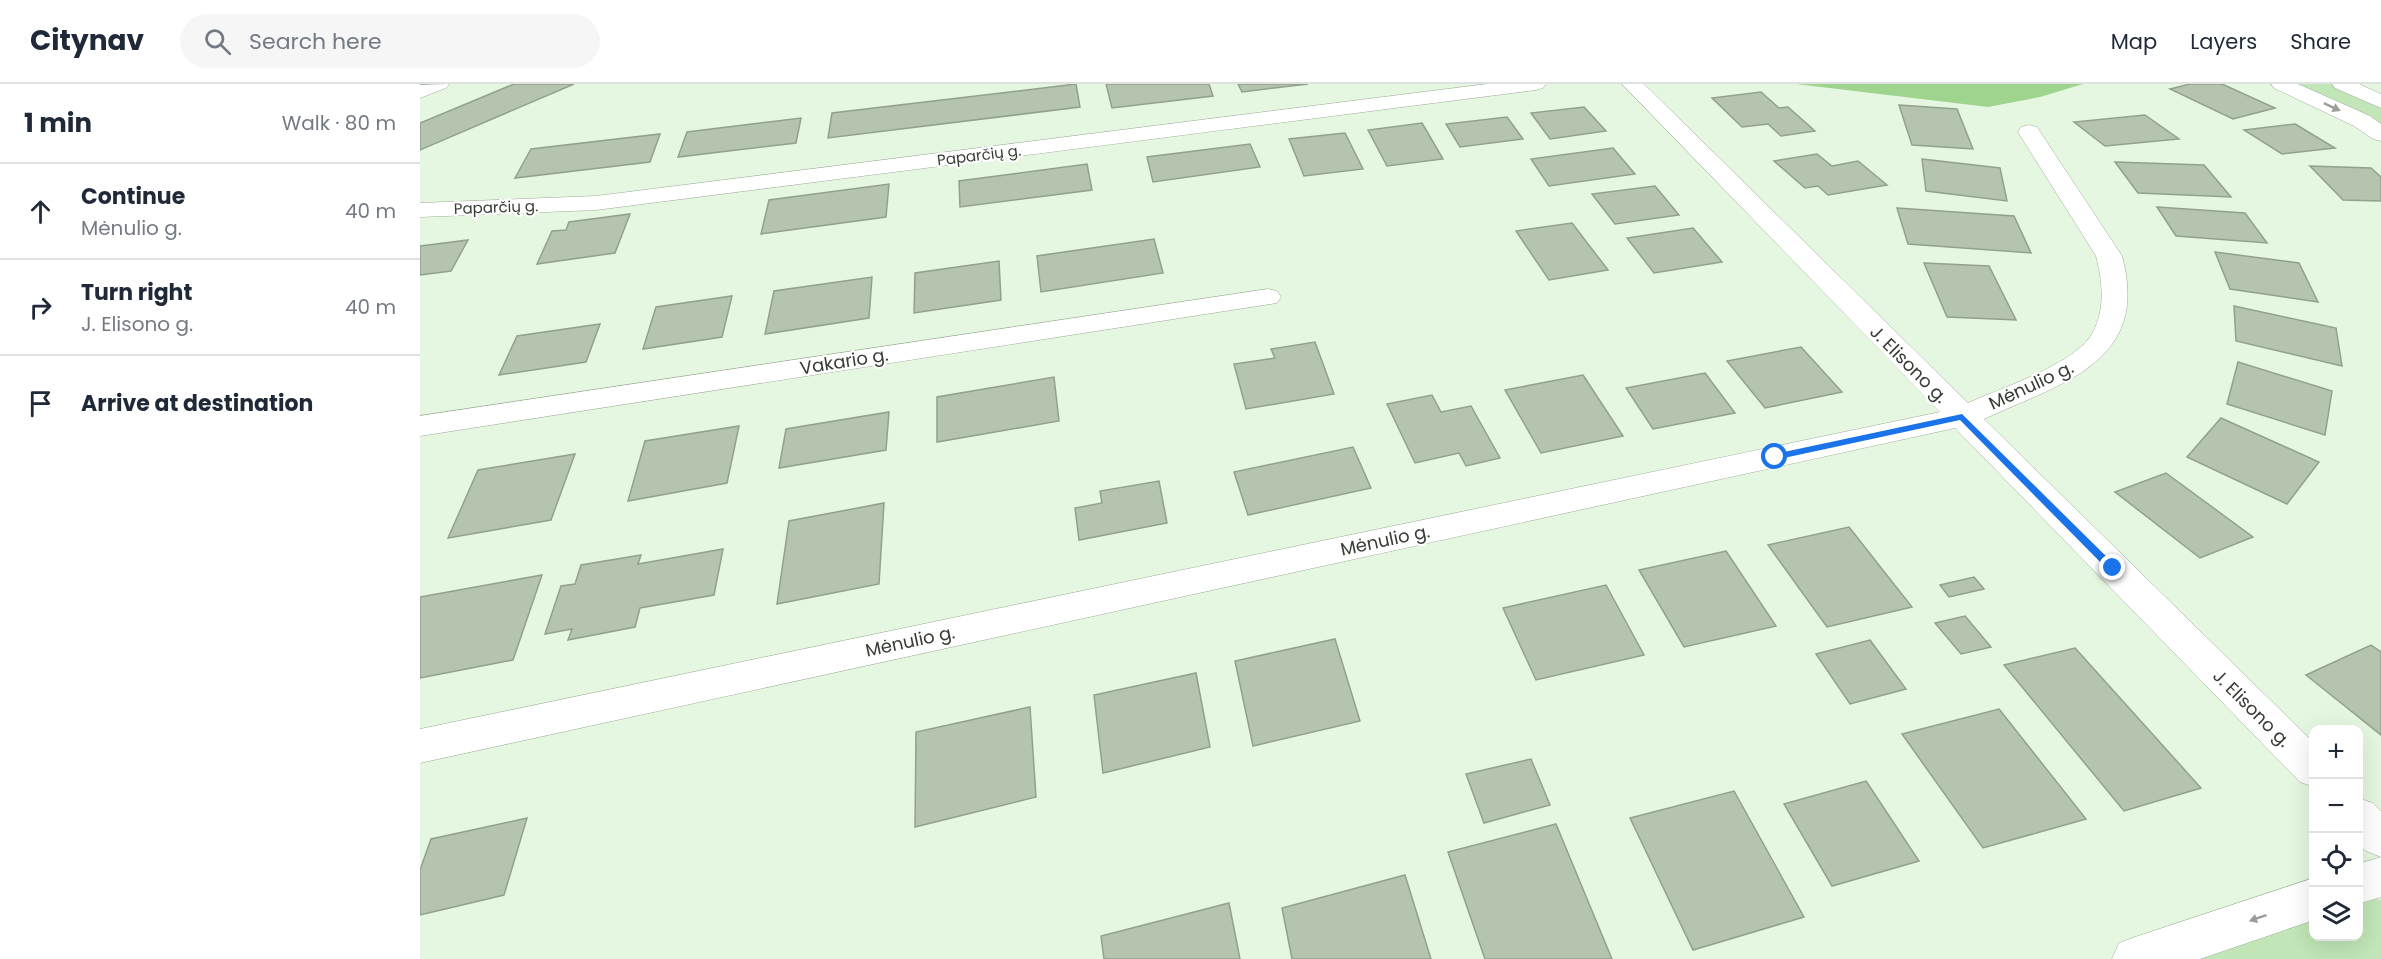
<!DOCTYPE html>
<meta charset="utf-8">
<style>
body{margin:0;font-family:Poppins,sans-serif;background:#f6f6f7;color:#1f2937}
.controls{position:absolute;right:18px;bottom:18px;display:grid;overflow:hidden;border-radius:12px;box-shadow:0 6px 24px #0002}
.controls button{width:54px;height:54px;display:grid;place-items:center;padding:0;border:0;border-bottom:2px solid #e0e1e3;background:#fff;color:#1f2937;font:30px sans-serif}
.stop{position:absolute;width:18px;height:18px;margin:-14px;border:4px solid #1a73e8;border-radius:50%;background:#fff}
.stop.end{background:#1a73e8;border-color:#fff;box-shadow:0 2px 6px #0008}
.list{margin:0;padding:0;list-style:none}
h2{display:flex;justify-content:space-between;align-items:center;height:78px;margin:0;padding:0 24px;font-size:26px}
h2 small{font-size:20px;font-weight:400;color:#747a83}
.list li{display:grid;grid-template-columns:39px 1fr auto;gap:18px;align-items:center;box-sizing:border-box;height:96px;padding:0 24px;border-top:2px solid #e0e1e3}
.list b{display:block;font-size:22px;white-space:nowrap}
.list p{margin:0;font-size:20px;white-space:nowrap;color:#747a83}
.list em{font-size:20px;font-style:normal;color:#747a83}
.icon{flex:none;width:33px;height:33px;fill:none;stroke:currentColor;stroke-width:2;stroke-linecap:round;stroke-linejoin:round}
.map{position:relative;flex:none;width:1961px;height:875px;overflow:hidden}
header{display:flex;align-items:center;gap:36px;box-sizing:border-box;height:84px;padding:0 30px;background:#fff;border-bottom:2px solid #e0e1e3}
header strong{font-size:28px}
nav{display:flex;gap:33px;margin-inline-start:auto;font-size:21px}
.search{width:420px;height:54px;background:#f6f6f7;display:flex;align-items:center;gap:15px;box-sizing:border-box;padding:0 21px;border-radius:33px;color:#747a83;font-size:22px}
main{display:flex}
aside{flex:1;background:#fff}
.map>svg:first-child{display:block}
.green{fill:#c2e6b7}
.forest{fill:#9ed48d}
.building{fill:#b4c4af;stroke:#92a18d;stroke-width:1.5}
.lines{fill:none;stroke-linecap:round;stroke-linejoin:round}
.street-casing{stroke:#9cab97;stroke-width:1}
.street{fill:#fff;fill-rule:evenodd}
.oneway{fill:#9b9e9a}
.route{fill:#1a73e8}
.labels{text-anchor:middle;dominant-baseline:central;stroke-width:4.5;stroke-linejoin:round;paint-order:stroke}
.far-street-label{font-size:15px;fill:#373d35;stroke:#fefefe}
.street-label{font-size:18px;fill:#373d35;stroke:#fefefe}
</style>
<header>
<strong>Citynav</strong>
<div class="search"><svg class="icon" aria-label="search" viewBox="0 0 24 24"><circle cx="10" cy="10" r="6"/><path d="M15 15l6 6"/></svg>Search here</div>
<nav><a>Map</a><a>Layers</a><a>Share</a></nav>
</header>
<main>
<aside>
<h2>1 min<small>Walk · 80 m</small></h2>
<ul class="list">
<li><svg class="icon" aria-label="ahead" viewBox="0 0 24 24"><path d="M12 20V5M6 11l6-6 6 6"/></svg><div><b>Continue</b><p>Mėnulio g.</p></div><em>40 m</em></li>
<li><svg class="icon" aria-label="right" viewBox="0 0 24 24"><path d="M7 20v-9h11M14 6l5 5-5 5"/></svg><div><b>Turn right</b><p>J. Elisono g.</p></div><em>40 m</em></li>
<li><svg class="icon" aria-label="arrive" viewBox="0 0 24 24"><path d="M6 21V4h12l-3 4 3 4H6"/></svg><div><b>Arrive at destination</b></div></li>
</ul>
</aside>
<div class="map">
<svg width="1961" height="875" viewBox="0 0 1961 875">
<rect width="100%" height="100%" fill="#e6f7e1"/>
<g class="green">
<polygon points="1871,0 1912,0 1961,23 1961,42"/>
<polygon points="1956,815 1961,816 1961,875 1777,875 1893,836 1894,852 1938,852 1939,820"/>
</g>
<polygon class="forest" points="1376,0 1663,0 1620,13 1568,23"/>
<g class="building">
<polygon points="94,0 154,0 0,66 0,39"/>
<polygon points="656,0 660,23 408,54 412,29"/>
<polygon points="686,0 789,0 793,12 692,24"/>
<polygon points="818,0 888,0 822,8"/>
<polygon points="1770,0 1802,0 1855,24 1813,35 1750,5"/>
<polygon points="1341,8 1359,24 1368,23 1395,47 1361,52 1348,40 1322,43 1292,14"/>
<polygon points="1479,21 1537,25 1553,65 1492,61"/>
<polygon points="1164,23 1186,47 1130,55 1111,29"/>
<polygon points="1725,31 1759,55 1685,62 1654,38"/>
<polygon points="1087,33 1103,55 1040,63 1026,40"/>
<polygon points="381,34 376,59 258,73 267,48"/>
<polygon points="1002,39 1023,75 967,82 948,46"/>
<polygon points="1875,40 1915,64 1862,70 1824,46"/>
<polygon points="925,49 943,85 884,92 869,55"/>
<polygon points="240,50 230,78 95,94 111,65"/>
<polygon points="830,60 840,83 733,98 727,73"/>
<polygon points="1193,64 1215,90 1129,102 1111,75"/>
<polygon points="1397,70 1412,82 1438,77 1467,101 1408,111 1398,102 1385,104 1354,77"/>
<polygon points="1502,75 1580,84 1587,117 1506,107"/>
<polygon points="1695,78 1784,81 1811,113 1718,109"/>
<polygon points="667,80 672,106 540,123 539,97"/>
<polygon points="1890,82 1951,84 1961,93 1961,117 1923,116"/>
<polygon points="469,100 466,133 341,150 349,116"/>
<polygon points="1235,102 1259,131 1195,140 1172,110"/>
<polygon points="1737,123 1825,129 1847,159 1756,152"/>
<polygon points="1477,124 1594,132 1611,169 1488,160"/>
<polygon points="210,130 195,169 117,180 132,147 146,146 149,138"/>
<polygon points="1152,139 1188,186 1129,196 1096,147"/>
<polygon points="1273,144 1302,178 1234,189 1207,154"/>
<polygon points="734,155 743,189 621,208 617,172"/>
<polygon points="48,156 31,187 0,191 0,162"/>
<polygon points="1795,168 1879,179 1898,218 1810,205"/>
<polygon points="579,177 581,216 494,229 495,189"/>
<polygon points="1504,179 1569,182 1596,236 1527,233"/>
<polygon points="452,193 449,234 345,250 354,207"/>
<polygon points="312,212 302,253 223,265 236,223"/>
<polygon points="1814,222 1916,244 1922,282 1816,257"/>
<polygon points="180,240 166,278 79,291 97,252"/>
<polygon points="895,258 914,310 826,325 814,280 855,274 851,265"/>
<polygon points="1381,263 1422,308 1345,324 1307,277"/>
<polygon points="1818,278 1912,307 1905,351 1807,320"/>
<polygon points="1285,289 1315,329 1233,345 1206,304"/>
<polygon points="1163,291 1203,352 1121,369 1085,306"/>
<polygon points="634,293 639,337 517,358 517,313"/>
<polygon points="1012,311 1021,328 1051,322 1080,374 1046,382 1039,369 995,379 967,320"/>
<polygon points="469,328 466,366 359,384 366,345"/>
<polygon points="1801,334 1899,378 1867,420 1767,373"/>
<polygon points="319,342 307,399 208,417 225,357"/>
<polygon points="933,363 951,404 828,431 814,388"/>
<polygon points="155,370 131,436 28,454 58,386"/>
<polygon points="1746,389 1833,453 1780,474 1695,408"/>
<polygon points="739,397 747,439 659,456 655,424 682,419 680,407"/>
<polygon points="464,419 459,500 357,520 369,437"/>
<polygon points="1429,443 1492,523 1407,543 1348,461"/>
<polygon points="303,465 294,511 220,524 215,543 148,556 152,545 125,550 141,502 155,500 161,481 221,471 218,480"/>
<polygon points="1306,467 1356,542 1264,563 1219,486"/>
<polygon points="122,491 93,576 0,594 0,513"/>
<polygon points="1554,493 1564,505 1529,513 1520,501"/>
<polygon points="1186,501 1224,571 1116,596 1083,524"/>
<polygon points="1545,532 1571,563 1541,570 1515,539"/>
<polygon points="915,555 940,637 833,662 815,577"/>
<polygon points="1450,556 1486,605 1430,620 1396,570"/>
<polygon points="1951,561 1961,568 1961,651 1886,591"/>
<polygon points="1655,564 1781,704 1704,727 1584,581"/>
<polygon points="776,589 790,663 683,689 674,611"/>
<polygon points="610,623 616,713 495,743 496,648"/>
<polygon points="1579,625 1666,735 1563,764 1482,650"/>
<polygon points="1111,675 1130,721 1064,739 1046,690"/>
<polygon points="1446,697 1499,777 1412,802 1364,720"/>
<polygon points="1314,707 1384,833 1273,866 1210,734"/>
<polygon points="107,734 84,811 0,831 0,786 11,755"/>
<polygon points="1136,740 1192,875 1065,875 1028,768"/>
<polygon points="985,791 1011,875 872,875 862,824"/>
<polygon points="809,819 820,875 684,875 681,852"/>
</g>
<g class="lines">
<g class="street-casing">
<g id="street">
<polygon points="29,0 26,4 0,14 0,1"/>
<polygon points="1067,0 1126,0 1123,4 1116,6 176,126 0,133 0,119 176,112"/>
<path d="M1202 0H1224L1548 319C1579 305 1651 281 1670 253 1686 229 1683 199 1676 172L1598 48 1601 43 1609 41 1617 43 1702 172C1731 279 1641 299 1564 335L1894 659V703L1880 698 1535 344 0 679V645L1520 328Z"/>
<polygon points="1851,0 1878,0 1950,32 1961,40 1961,57 1953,55 1934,42 1854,4"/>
<polygon points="1912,0 1939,0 1961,10 1961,24 1915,4"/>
<polygon points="848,205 857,207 861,213 857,219 0,352 0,332"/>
<polygon points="1938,714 1953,719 1961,727 1961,813 1938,820 1938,780 1961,773 1946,767 1938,760"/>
<polygon points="1894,794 1894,836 1780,875 1692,875 1699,859 1715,853"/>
</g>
</g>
<use href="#street" class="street"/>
</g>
<defs><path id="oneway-solid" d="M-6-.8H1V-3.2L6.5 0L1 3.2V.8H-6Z" transform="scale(1.5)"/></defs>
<g class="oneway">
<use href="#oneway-solid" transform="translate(1912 23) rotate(25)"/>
<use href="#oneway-solid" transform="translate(1838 834) rotate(161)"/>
</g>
<polygon class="route" points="1542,330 1696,482 1696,487 1689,487 1540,336 1355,376 1351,373 1355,370"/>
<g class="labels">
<g class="far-street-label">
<text transform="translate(559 71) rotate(-7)">Paparčių g.</text>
<text transform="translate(76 123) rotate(-2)">Paparčių g.</text>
</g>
<g class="street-label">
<text transform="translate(424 277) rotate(-9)">Vakario g.</text>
<text transform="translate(1489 280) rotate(45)">J. Elisono g.</text>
<text transform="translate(1611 301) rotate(-25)">Mėnulio g.</text>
<text transform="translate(965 456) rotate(-12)">Mėnulio g.</text>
<text transform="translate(490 557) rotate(-12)">Mėnulio g.</text>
<text transform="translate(1832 624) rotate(45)">J. Elisono g.</text>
</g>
</g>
</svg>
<div class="controls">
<button>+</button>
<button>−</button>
<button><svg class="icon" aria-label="locate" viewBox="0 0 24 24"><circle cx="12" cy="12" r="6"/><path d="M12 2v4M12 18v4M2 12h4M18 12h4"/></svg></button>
<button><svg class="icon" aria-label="layers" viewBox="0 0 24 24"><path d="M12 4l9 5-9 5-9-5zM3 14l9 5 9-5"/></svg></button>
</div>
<div class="stop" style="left:1355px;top:373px"></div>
<div class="stop end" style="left:1693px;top:484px"></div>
</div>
</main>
